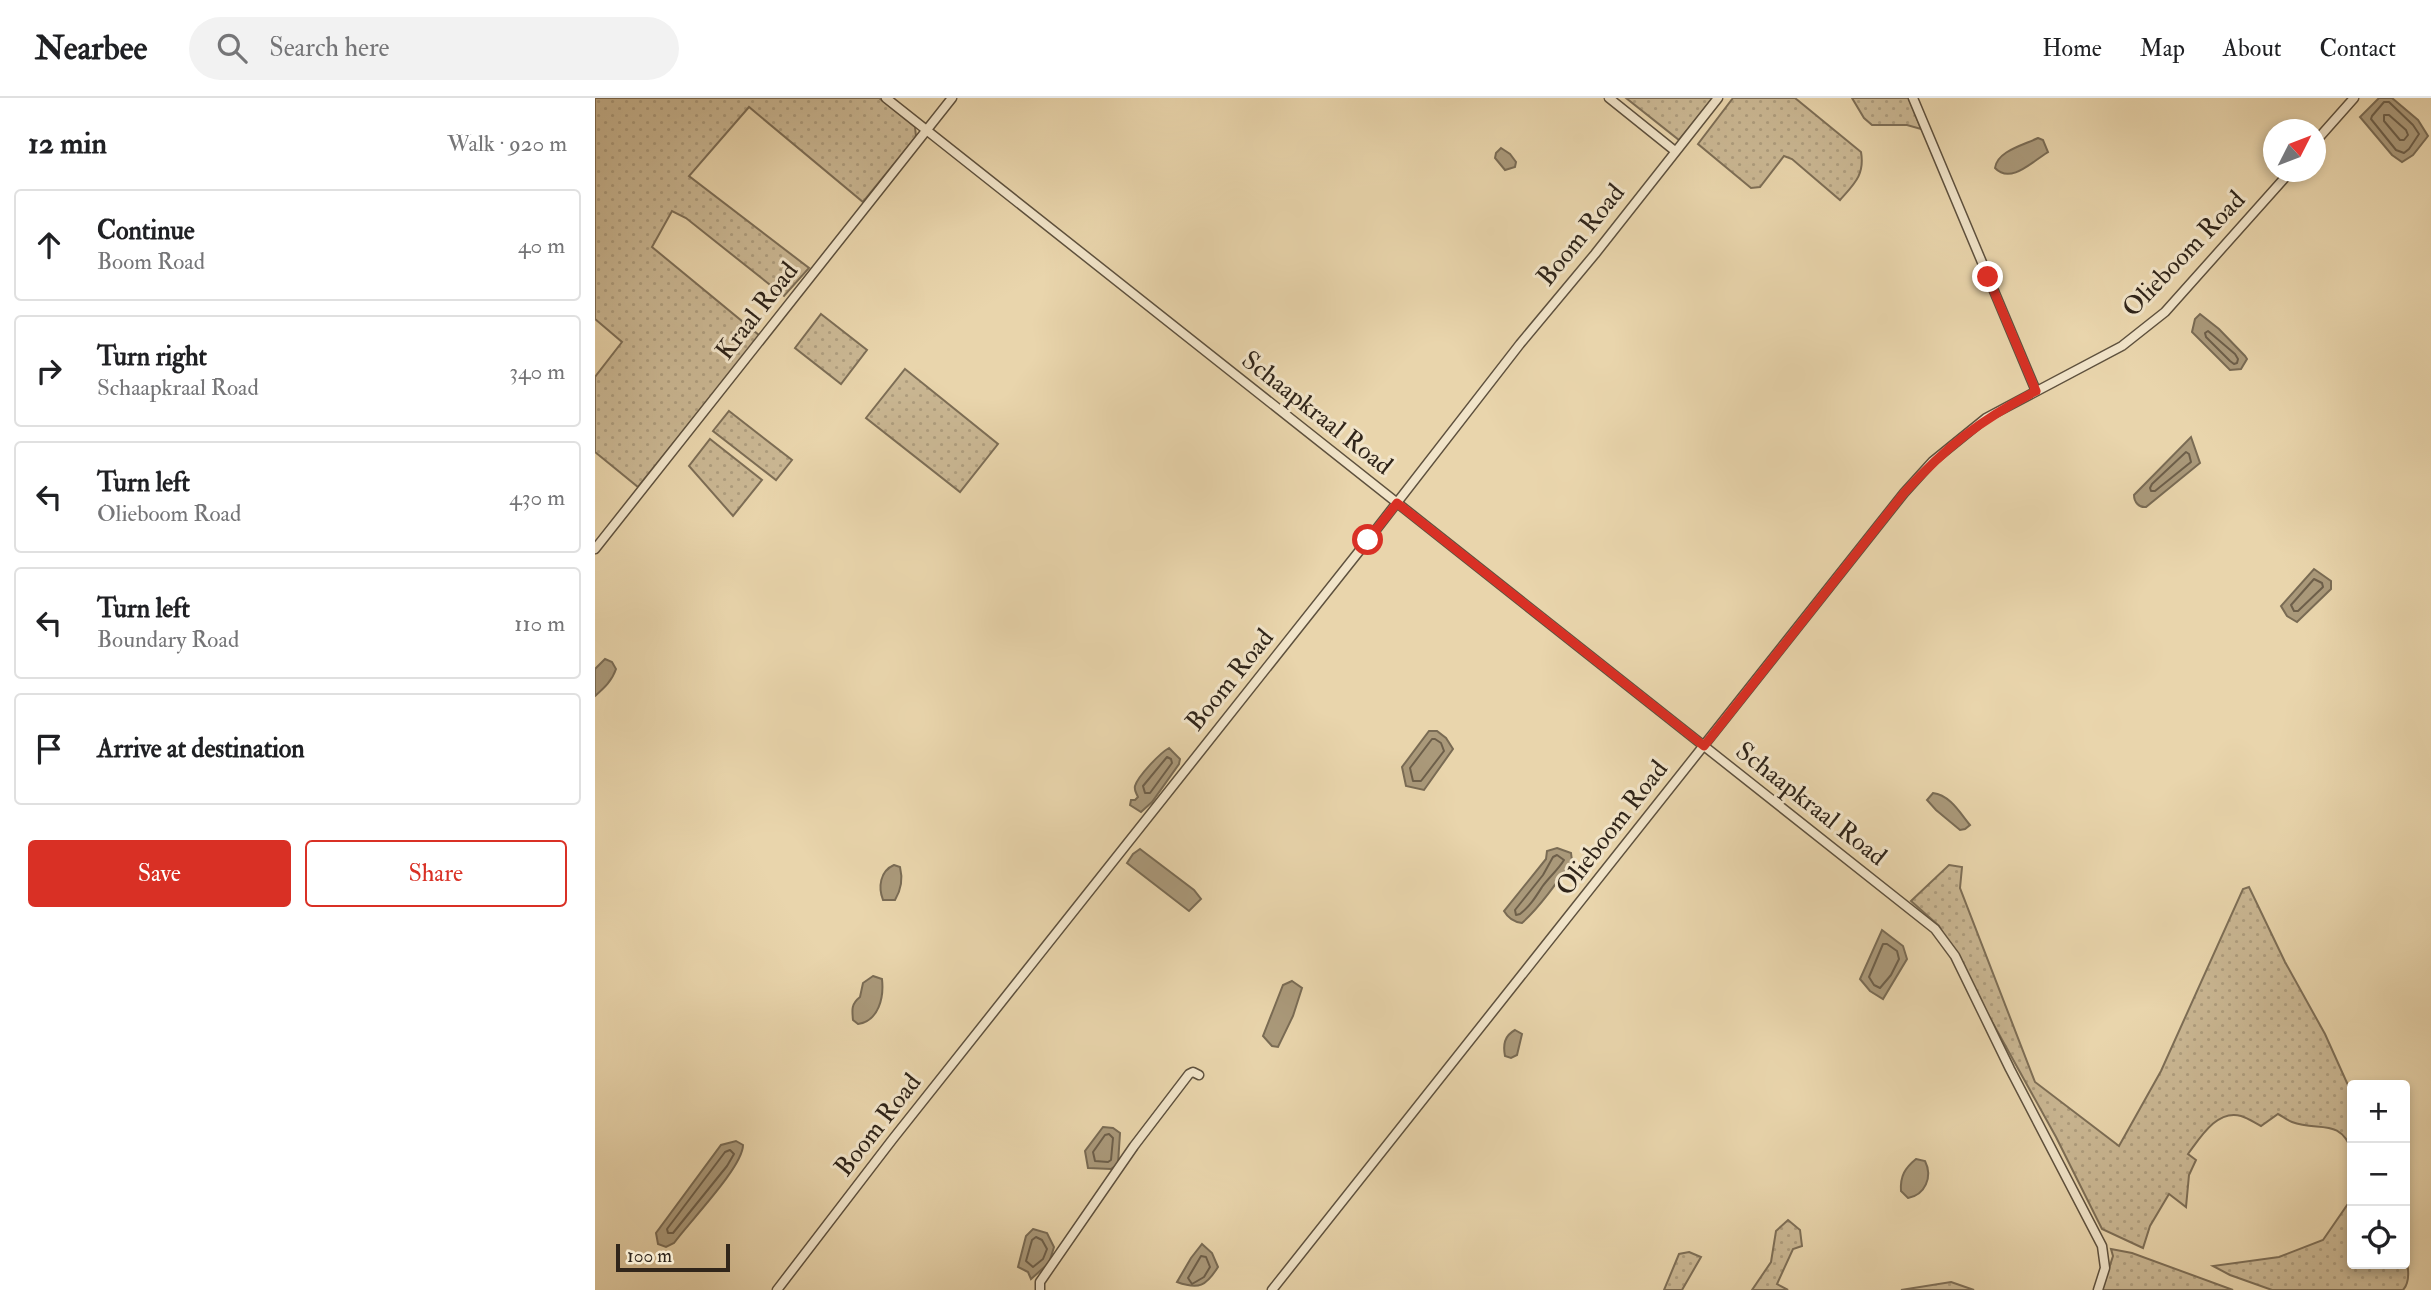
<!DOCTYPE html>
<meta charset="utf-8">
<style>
body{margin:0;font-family:"IM FELL Double Pica",serif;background:#f2f2f2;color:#202124}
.controls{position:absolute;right:21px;bottom:21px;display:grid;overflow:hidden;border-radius:7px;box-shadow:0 4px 10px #0003}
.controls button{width:63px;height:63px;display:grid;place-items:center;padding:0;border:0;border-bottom:2px solid #e0e0e0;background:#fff;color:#202124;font:35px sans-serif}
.compass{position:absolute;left:1668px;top:21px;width:63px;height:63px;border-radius:50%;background:#fff;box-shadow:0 4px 10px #0003;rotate:48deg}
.scale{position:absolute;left:21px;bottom:18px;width:114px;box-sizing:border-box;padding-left:7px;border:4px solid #30251a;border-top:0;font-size:19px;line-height:24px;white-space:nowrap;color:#30251a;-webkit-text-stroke:5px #f1e4c9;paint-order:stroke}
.stop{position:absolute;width:21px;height:21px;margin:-16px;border:5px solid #d93025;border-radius:50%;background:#fff}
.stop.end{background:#d93025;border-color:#fff;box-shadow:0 2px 7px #0008}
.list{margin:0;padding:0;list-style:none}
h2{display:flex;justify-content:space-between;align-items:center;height:91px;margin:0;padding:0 28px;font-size:30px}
h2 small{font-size:23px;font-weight:400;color:#757577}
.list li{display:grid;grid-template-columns:46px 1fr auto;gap:21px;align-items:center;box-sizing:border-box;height:112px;margin:0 14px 14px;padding:0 14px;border:2px solid #e0e0e0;border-radius:7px}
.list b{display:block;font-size:26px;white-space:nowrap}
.list p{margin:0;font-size:23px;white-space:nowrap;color:#757577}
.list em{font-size:23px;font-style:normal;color:#757577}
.actions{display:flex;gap:14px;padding:21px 28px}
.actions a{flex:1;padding:16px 0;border:2px solid #d93025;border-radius:7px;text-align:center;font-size:24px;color:#d93025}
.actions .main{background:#d93025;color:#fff}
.icon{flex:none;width:38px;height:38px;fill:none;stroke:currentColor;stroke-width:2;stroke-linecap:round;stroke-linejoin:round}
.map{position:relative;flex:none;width:1836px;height:1192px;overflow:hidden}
header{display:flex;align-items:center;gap:42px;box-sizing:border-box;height:98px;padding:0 35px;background:#fff;border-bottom:2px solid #e0e0e0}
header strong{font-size:33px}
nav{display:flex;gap:38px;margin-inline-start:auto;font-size:24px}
.search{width:490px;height:63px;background:#f2f2f2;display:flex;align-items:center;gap:18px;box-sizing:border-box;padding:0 24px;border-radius:38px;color:#757577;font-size:26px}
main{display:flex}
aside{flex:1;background:#fff}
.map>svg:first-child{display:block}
.grass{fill:url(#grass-dots);stroke:#7d6e56;stroke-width:2}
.water{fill:#aa997a;stroke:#796b54;stroke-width:2}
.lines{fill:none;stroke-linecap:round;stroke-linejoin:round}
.shore{stroke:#6d5f4a;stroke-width:2}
.minor-casing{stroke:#5e513e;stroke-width:11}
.minor{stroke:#f1e4c9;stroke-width:8}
.route{stroke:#d93025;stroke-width:9}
.labels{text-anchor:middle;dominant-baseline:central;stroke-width:6;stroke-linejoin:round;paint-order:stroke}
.street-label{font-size:26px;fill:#30251a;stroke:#f1e4c9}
</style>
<header>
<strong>Nearbee</strong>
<div class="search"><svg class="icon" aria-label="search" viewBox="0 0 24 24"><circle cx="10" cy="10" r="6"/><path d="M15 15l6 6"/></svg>Search here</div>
<nav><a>Home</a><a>Map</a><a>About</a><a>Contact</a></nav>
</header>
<main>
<aside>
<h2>12 min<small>Walk · 920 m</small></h2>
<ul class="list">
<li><svg class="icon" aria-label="ahead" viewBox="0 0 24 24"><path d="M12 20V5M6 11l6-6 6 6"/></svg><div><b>Continue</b><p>Boom Road</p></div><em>40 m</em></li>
<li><svg class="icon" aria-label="right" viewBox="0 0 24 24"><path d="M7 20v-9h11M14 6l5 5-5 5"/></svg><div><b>Turn right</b><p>Schaapkraal Road</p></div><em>340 m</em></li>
<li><svg class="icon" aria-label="left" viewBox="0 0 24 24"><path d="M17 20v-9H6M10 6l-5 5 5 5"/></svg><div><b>Turn left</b><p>Olieboom Road</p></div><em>430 m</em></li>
<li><svg class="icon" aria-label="left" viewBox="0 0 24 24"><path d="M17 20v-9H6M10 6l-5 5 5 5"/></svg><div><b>Turn left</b><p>Boundary Road</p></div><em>110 m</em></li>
<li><svg class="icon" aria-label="arrive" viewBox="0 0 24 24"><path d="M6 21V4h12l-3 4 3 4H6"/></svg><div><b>Arrive at destination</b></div></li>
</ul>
<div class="actions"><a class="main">Save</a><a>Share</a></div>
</aside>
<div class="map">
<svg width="1836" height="1192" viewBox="0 0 1836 1192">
<defs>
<pattern id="grass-dots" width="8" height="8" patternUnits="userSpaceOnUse" patternTransform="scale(1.75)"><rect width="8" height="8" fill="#cab793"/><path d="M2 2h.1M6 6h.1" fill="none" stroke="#ae9d7e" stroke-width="1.8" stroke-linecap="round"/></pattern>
</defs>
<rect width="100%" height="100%" fill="#e9d5ac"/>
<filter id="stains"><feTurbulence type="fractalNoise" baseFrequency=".00286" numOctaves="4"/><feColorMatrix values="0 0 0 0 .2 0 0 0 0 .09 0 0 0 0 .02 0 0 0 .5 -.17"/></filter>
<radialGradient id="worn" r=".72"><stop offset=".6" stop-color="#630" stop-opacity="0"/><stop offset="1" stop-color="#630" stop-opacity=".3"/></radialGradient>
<g class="grass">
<polygon points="0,0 284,0 320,29 321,39 268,104 154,9 94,78 214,170 189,198 91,120 77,113 57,149 165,238 43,389 0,354 0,279 27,244 0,221"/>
<polygon points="1031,0 1118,0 1084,42"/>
<path d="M1138 0H1200L1266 54C1270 77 1259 86 1245 102L1197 61 1189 58 1165 89 1156 90 1103 46Z"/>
<polygon points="1257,0 1314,0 1326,31 1312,27 1277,27 1269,20"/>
<polygon points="226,216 272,252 246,286 200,250"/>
<polygon points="310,271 403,346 365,394 271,320"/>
<polygon points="134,313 197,362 181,382 118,333"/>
<polygon points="115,341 167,382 138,418 94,368"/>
<path d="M1354 767 1367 769 1365 790 1440 984 1524 1048 1566 973 1648 791 1654 789 1690 864 1730 936 1757 996V1053C1745 1019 1723 1034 1697 1024 1692 1022 1687 1018 1683 1016L1666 1028C1660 1025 1653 1020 1646 1018 1622 1011 1605 1040 1593 1056L1601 1062 1594 1077 1591 1109 1574 1096 1555 1128 1548 1150 1507 1131 1461 1039 1344 828 1316 803Z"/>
<path d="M1757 1100V1166H1810V1153C1812 1165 1817 1182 1808 1192H1677L1635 1177 1618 1168 1684 1159 1728 1142Z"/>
<polygon points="1193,1122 1205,1132 1207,1148 1198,1151 1182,1186 1193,1192 1157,1192 1176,1164 1181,1133"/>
<polygon points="1516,1151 1537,1155 1638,1192 1507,1192 1518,1158"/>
<polygon points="1094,1154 1106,1159 1087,1192 1069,1192 1084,1156"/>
<polygon points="1356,1184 1379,1192 1306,1192"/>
</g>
<g class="water">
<polygon points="1784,0 1797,0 1823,22 1833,38 1818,57 1807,64 1797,57 1765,19"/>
<path d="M1443 40 1448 42 1453 54 1450 56C1436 65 1415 86 1400 70 1402 53 1429 47 1443 40Z"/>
<polygon points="906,50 915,56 921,64 920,69 910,72 900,60 901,55"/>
<polygon points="1605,216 1624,231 1650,258 1652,261 1646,271 1635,272 1597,234 1600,221"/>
<path d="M1596 339 1605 365 1551 409C1544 410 1539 404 1539 397Z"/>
<polygon points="1719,471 1736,483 1736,491 1702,524 1692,518 1686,508"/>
<path d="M10 561 17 564 21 571C17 583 9 590 0 598V571Z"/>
<polygon points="834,633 842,633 851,640 858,651 829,692 811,688 807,669"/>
<path d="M574 650 585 661 584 666 557 704 546 714 535 707 536 702H540L543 699C541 694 539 693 540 688 543 678 565 655 574 650Z"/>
<path d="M1338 695C1355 697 1365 715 1375 727L1370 731 1365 732 1341 712 1332 702Z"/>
<path d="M962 750 976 755 977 763C963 783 945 809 927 825 918 824 913 820 909 813L951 761 952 753Z"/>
<polygon points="545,751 599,792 606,801 594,813 532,765 538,756"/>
<path d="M299 767 305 769C308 781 306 792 300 802H288C283 789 285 773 299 767Z"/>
<polygon points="1287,832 1308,848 1312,861 1288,901 1275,893 1265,881"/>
<path d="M278 878 287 881C289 899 284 923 263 926L258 922C257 912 256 906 265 899L268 885Z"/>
<polygon points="697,883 707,890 698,918 683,949 677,948 668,938 688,887"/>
<path d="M920 932 927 936 922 957 916 960 910 958C908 947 909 938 920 932Z"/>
<polygon points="508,1029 518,1030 525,1035 523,1066 516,1071 493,1070 490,1053"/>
<path d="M141 1043 148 1047C148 1069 94 1124 79 1145L71 1149 63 1146 61 1135 126 1047Z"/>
<path d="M1321 1061 1330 1063C1338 1079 1330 1097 1313 1100L1306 1093C1305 1078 1310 1070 1321 1061Z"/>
<polygon points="438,1131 452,1135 459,1149 454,1165 436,1181 433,1174 423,1169 431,1138"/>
<path d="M607 1146 617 1155 623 1169C611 1188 604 1192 582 1184L596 1160Z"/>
</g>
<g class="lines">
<g class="shore">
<polygon points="1789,4 1794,4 1818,27 1824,36 1814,51 1809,55 1801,52 1776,21 1777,18"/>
<polygon points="1789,17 1794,17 1811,32 1813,37 1809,42 1805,42 1789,23"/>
<polygon points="1613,233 1640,256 1643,261 1642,265 1639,266 1635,263 1611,239 1610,235"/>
<polygon points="1591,354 1594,356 1596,364 1560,393 1556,393 1555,390 1557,386"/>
<polygon points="1719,481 1727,485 1728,489 1703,513 1699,513 1696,507"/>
<polygon points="837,641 840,641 846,645 849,653 826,683 818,683 815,670"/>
<polygon points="572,659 576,661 577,665 555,695 550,695 548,688"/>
<path d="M962 757 969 762C963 772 954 779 947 789 940 800 935 808 925 816L921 817 920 812 948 777 958 759Z"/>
<polygon points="1288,846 1292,846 1302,853 1304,861 1296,877 1285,890 1279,887 1274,879"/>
<polygon points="514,1036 518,1040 516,1062 513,1064 500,1063 498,1054 510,1037"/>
<polygon points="135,1052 139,1056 132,1068 78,1135 73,1135 72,1131 130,1054"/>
<polygon points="441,1139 447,1142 452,1151 448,1161 438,1169 431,1163 437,1142"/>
<polygon points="606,1158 611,1159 615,1169 609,1179 597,1186 593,1180"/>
</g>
<g class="minor-casing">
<g id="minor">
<polyline points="291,0 1340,831 1360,858 1415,971 1507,1148 1510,1170 1503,1192"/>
<polyline points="1014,0 1080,53"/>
<polyline points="1318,0 1441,293"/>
<polyline points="1720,44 1759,0"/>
<polyline points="0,451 357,0"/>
<polyline points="182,1192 297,1042 773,442 925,246 1000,156 1123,0"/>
<polyline points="445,1192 445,1184 539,1048 594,976 598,974 604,977"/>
<polyline points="677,1192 1309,395 1338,363 1391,320 1527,248 1570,214 1695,74"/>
</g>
</g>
<use href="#minor" class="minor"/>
</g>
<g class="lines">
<path class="route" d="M773 442 802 405 1109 648 1309 395C1352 348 1384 323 1441 293L1393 179"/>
</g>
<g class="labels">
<g class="street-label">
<text transform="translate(986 137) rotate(-51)">Boom Road</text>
<text transform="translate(1589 156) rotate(-46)">Olieboom Road</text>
<text transform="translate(162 213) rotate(-52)">Kraal Road</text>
<text transform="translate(722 315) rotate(38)">Schaapkraal Road</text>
<text transform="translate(635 582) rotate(-51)">Boom Road</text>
<text transform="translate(1216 706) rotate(38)">Schaapkraal Road</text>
<text transform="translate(1017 730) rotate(-52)">Olieboom Road</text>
<text transform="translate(283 1027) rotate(-52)">Boom Road</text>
</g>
</g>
<rect width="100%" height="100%" filter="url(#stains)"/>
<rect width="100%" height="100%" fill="url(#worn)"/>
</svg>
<div class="controls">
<button>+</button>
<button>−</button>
<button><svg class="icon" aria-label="locate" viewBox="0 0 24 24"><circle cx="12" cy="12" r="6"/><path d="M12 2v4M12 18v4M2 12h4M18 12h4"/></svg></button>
</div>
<svg class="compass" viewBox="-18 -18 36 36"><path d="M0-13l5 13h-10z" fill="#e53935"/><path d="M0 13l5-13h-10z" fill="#757577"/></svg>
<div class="scale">100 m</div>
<div class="stop" style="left:773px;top:442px"></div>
<div class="stop end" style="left:1393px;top:179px"></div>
</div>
</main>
